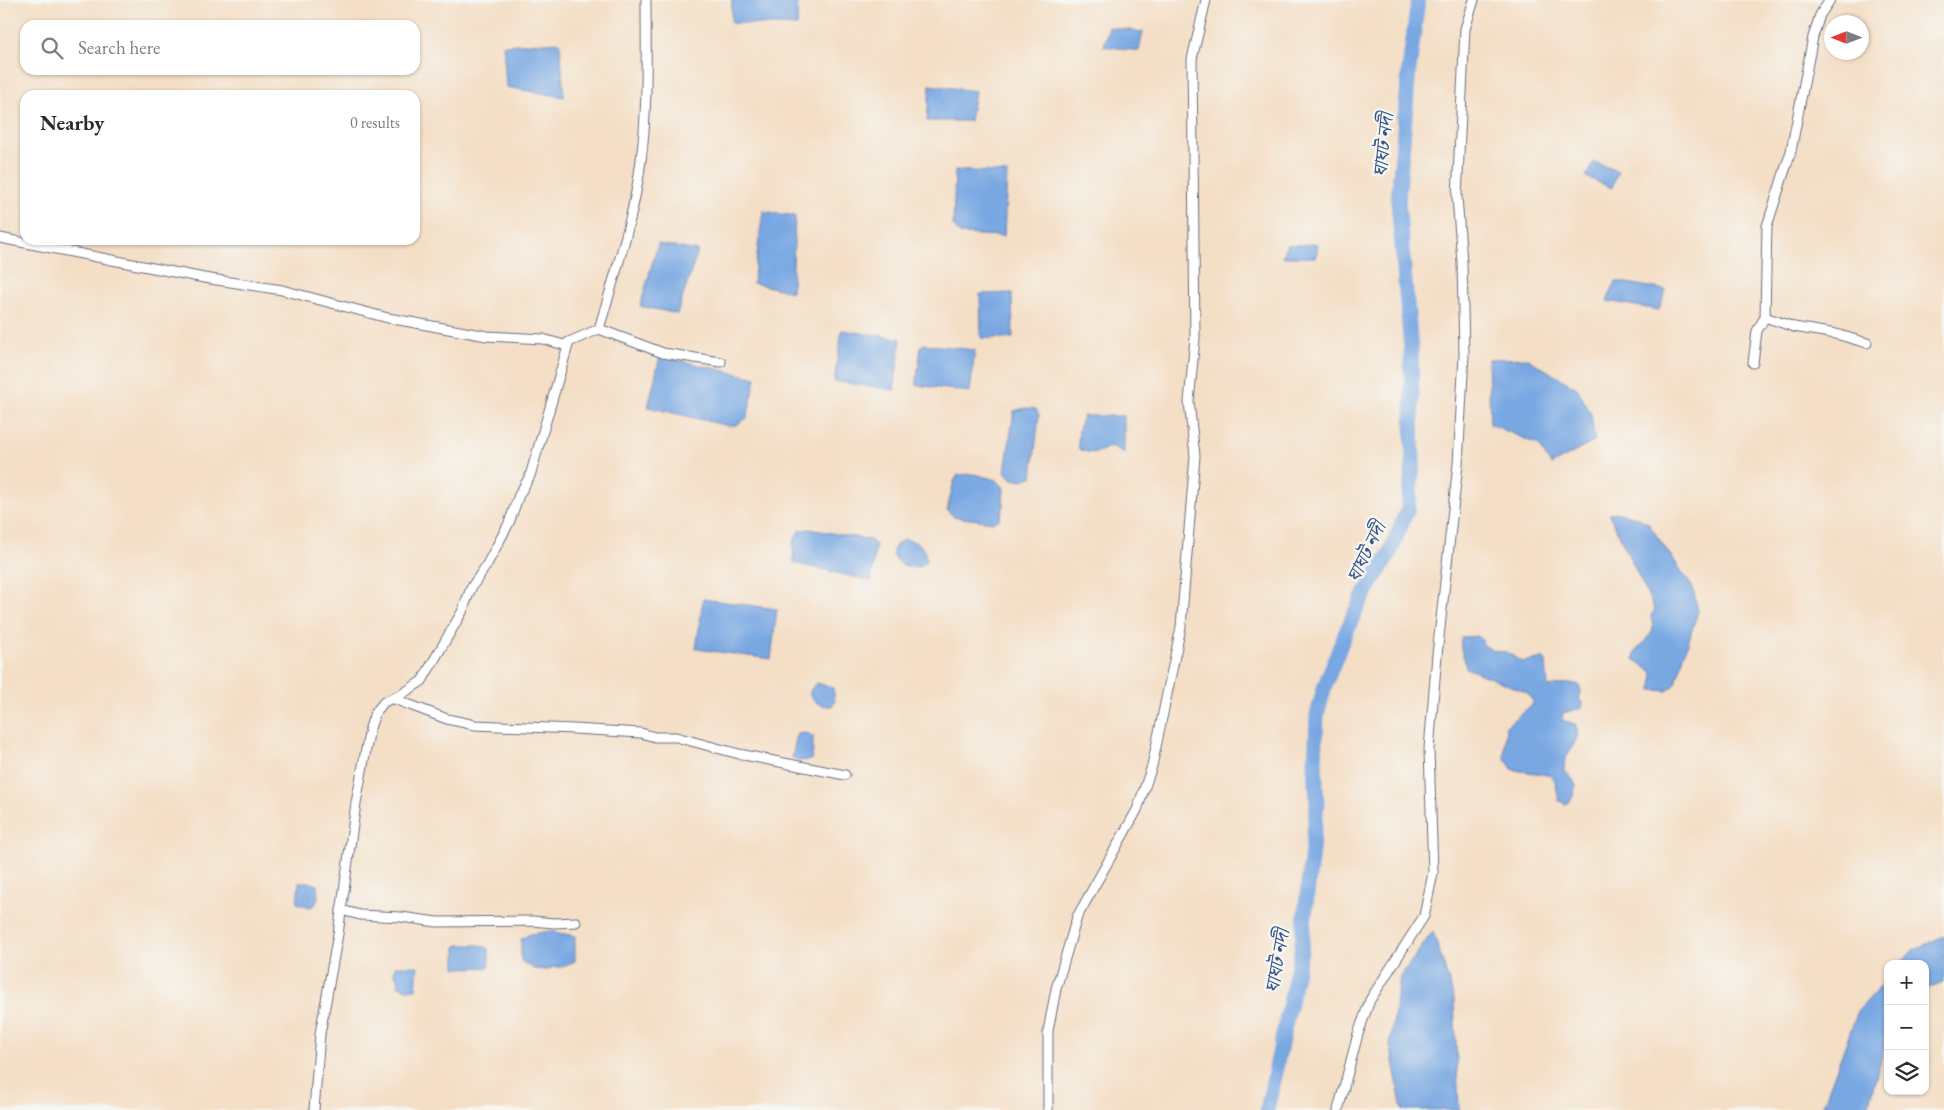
<!DOCTYPE html>
<meta charset="utf-8">
<style>
body{margin:0;font-family:"EB Garamond","Noto Serif Bengali",serif;background:#f7f7f7;color:#2b2b33}
.controls{position:absolute;right:15px;bottom:15px;display:grid;overflow:hidden;border-radius:10px;box-shadow:0 1px 4px #0004}
.controls button{width:45px;height:45px;display:grid;place-items:center;padding:0;border:0;border-bottom:1px solid #e1e1e2;background:#fff;color:#2b2b33;font:25px sans-serif}
.compass{position:absolute;left:1824px;top:15px;width:45px;height:45px;border-radius:50%;background:#fff;box-shadow:0 1px 4px #0004;rotate:270deg}
.list{margin:0;padding:0;list-style:none}
h2{display:flex;justify-content:space-between;align-items:center;height:65px;margin:0;padding:0 20px;font-size:21px}
h2 small{font-size:16px;font-weight:400;color:#7c7c81}
.icon{flex:none;width:28px;height:28px;fill:none;stroke:currentColor;stroke-width:2;stroke-linecap:round;stroke-linejoin:round}
.map{position:relative;flex:none;width:1944px;height:1110px;overflow:hidden}
.search{position:absolute;background:#fff;box-shadow:0 1px 4px #0004;left:20px;top:20px;width:400px;height:55px;display:flex;align-items:center;gap:12px;box-sizing:border-box;padding:0 18px;border-radius:15px;color:#7c7c81;font-size:19px}
.panel{position:absolute;background:#fff;box-shadow:0 1px 4px #0004;left:20px;top:90px;width:400px;height:155px;border-radius:15px}
.map>svg:first-child{display:block}
.water{fill:#78a7e2;stroke:#4a6ba0}
.lines{fill:none;stroke-linecap:round;stroke-linejoin:round}
.river{stroke:#78a7e2;stroke-width:15}
.minor-casing{stroke:#676c82;stroke-width:11}
.minor{stroke:#fff;stroke-width:9}
.labels{text-anchor:middle;dominant-baseline:central;stroke-width:4.5;stroke-linejoin:round;paint-order:stroke}
.water-label{font-size:20px;font-style:italic;fill:#375386;stroke:#f6f6f2}
</style>
<div class="map">
<svg width="1944" height="1110" viewBox="0 0 1944 1110">
<rect width="100%" height="100%" fill="#f6f6f2"/>
<filter id="ink" filterUnits="userSpaceOnUse"><feTurbulence type="fractalNoise" baseFrequency=".02" numOctaves="2"/><feDisplacementMap in="SourceGraphic" scale="10" xChannelSelector="R" yChannelSelector="G"/><feConvolveMatrix kernelMatrix="1 2 1 2 8 2 1 2 1" color-interpolation-filters="sRGB"/></filter>
<filter id="wash" filterUnits="userSpaceOnUse"><feTurbulence type="fractalNoise" baseFrequency=".0096" numOctaves="4" result="noise"/><feDisplacementMap in="SourceGraphic" scale="20" xChannelSelector="R" yChannelSelector="G"/><feGaussianBlur stdDeviation="1.12" result="paint"/><feColorMatrix in="noise" values="0 0 0 0 0 0 0 0 0 0 0 0 0 0 0 0 0 1.4 0 .05"/><feComposite in="paint" operator="in"/></filter>
<g filter="url(#wash)">
<rect width="100%" height="100%" fill="#f4dec5"/>
<g class="water">
<polygon points="732,0 798,2 797,26 731,23"/>
<polygon points="1109,27 1143,32 1139,51 1104,46"/>
<polygon points="560,42 564,97 506,87 503,45"/>
<polygon points="930,85 975,91 970,121 927,121"/>
<polygon points="1594,162 1618,171 1612,188 1586,177"/>
<polygon points="955,170 1007,173 1004,236 960,234 953,225"/>
<polygon points="763,211 795,216 792,292 753,283"/>
<polygon points="658,244 698,251 677,314 640,306"/>
<polygon points="1318,244 1316,257 1283,257 1287,245"/>
<polygon points="1616,281 1666,290 1659,310 1607,301"/>
<polygon points="1012,293 1013,338 981,338 980,294"/>
<polygon points="842,330 901,339 894,390 834,381"/>
<polygon points="924,344 975,350 970,392 916,385 921,346"/>
<polygon points="660,356 756,378 747,418 736,425 729,426 648,407"/>
<polygon points="1526,358 1577,388 1591,414 1595,441 1551,465 1539,445 1490,424 1488,359"/>
<path d="M1025 408 1036 409 1039 415 1032 477C1019 481 1015 483 1005 472L1014 411Z"/>
<path d="M1083 416H1124V453L1111 446C1099 453 1091 455 1079 449 1077 438 1079 427 1083 416Z"/>
<polygon points="974,474 997,480 1004,488 1003,508 999,520 993,522 954,517 947,510 954,481 958,475"/>
<path d="M1615 512 1633 516 1648 523 1693 588 1698 611 1675 685 1667 691 1652 690 1653 672 1634 659C1635 644 1652 641 1653 627 1653 623 1651 619 1651 615L1655 610 1609 514Z"/>
<polygon points="809,529 870,540 876,545 871,581 794,563 793,543 799,531"/>
<path d="M904 539C917 542 926 545 926 561L918 567 904 566 893 557C892 547 897 544 904 539Z"/>
<polygon points="703,599 777,609 771,659 696,649"/>
<path d="M1478 636 1482 640 1483 645 1494 651 1506 652 1523 662 1543 658 1546 662 1548 687 1571 683 1579 685 1581 691 1578 698 1583 703 1582 708 1563 713 1562 720 1575 724C1585 741 1563 750 1564 771L1571 777 1576 785 1573 797 1566 804 1559 801 1555 781 1550 775 1513 770 1504 757 1506 726 1533 704V701L1530 698 1528 693 1466 668C1466 657 1457 648 1462 637Z"/>
<path d="M817 683 833 688 835 701 832 706C817 707 800 695 817 683Z"/>
<polygon points="805,733 813,736 813,751 811,760 797,761 792,758 797,734"/>
<polygon points="299,882 309,882 317,885 318,898 315,905 310,907 297,903"/>
<polygon points="550,931 575,936 575,961 562,967 553,967 547,970 534,969 521,961 521,939 530,934"/>
<polygon points="1433,931 1454,998 1459,1110 1402,1110 1390,1044 1400,977"/>
<polygon points="1944,936 1944,982 1930,987 1925,991 1925,964 1900,964 1913,950"/>
<polygon points="459,945 480,945 488,948 490,960 489,967 456,968 456,946"/>
<polygon points="395,966 418,966 416,989 407,989 398,986 399,981 394,973"/>
<polygon points="1888,978 1888,1034 1867,1110 1821,1110 1858,1011"/>
</g>
<g class="lines">
<polyline class="river" points="1267,1110 1301,951 1317,804 1315,762 1317,715 1325,685 1345,634 1360,602 1390,553 1408,508 1413,465 1411,349 1398,201 1409,70 1418,0"/>
</g>
</g>
<g filter="url(#ink)">
<g class="lines">
<g class="minor-casing">
<g id="minor">
<polyline points="0,238 204,278 282,290 388,318 487,336 543,339 564,345 569,342"/>
<polyline points="1765,317 1794,327 1836,334 1867,343"/>
<polyline points="599,329 663,353 721,362"/>
<polyline points="1753,363 1757,331 1765,317 1767,226 1791,151 1813,37 1820,15 1830,0"/>
<polyline points="394,699 447,719 475,725 574,729 641,733 655,737 676,737 739,754 845,775"/>
<polyline points="341,910 360,915 401,917 437,922 532,921 554,923 576,922"/>
<path d="M314 1110 320 1034 338 934 356 803 370 728 375 713 384 702 402 694 422 681 462 612 471 588 486 566 509 523 519 495 530 476 569 342 599 329C615 274 634 218 641 160 648 107 646 53 646 0"/>
<polyline points="1048,1110 1048,1031 1056,989 1077,917 1137,810 1152,766 1181,627 1195,456 1189,402 1195,338 1192,59 1206,0"/>
<polyline points="1338,1110 1358,1034 1370,1000 1424,916 1433,873 1429,749 1437,655 1458,464 1464,355 1462,262 1457,197 1465,29 1474,0"/>
</g>
</g>
<use href="#minor" class="minor"/>
</g>
</g>
<g class="labels">
<g class="water-label">
<text transform="translate(1383 145) rotate(-84)">ঘাঘট নদী</text>
<text transform="translate(1366 552) rotate(-64)">ঘাঘট নদী</text>
<text transform="translate(1277 961) rotate(-80)">ঘাঘট নদী</text>
</g>
</g>
</svg>
<div class="controls">
<button>+</button>
<button>−</button>
<button><svg class="icon" aria-label="layers" viewBox="0 0 24 24"><path d="M12 4l9 5-9 5-9-5zM3 14l9 5 9-5"/></svg></button>
</div>
<svg class="compass" viewBox="-18 -18 36 36"><path d="M0-13l5 13h-10z" fill="#e53935"/><path d="M0 13l5-13h-10z" fill="#7c7c81"/></svg>
<div class="search"><svg class="icon" aria-label="search" viewBox="0 0 24 24"><circle cx="10" cy="10" r="6"/><path d="M15 15l6 6"/></svg>Search here</div>
<section class="panel">
<h2>Nearby<small>0 results</small></h2>
<ul class="list">
</ul>
</section>
</div>
